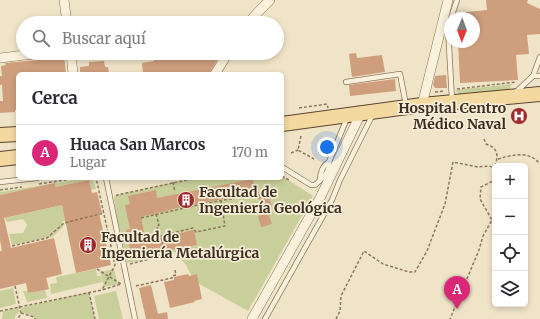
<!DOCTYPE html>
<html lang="es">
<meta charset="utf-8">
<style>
body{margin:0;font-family:Merriweather,serif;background:#f2f2f3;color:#2b2b33}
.controls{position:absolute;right:12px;bottom:12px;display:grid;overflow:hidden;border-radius:6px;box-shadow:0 2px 6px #0003}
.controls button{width:36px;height:36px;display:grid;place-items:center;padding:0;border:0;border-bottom:1px solid #e1e1e2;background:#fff;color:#2b2b33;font:20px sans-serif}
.compass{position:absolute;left:444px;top:12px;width:36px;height:36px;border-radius:50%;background:#fff;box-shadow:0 2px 6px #0003;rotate:181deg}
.you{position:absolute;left:327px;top:147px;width:14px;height:14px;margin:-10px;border:3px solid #fff;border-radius:50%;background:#1a73e8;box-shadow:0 0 0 6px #1a73e833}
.badge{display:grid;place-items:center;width:26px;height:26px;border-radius:50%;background:#db2777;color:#fff;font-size:13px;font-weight:700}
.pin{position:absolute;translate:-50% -33px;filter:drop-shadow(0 1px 2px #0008)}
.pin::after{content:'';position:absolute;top:21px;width:14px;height:12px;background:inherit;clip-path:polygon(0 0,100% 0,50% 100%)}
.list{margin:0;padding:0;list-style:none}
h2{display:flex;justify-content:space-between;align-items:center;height:52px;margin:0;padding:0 16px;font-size:17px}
h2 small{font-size:13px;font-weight:400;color:#7c7c81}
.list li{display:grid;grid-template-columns:26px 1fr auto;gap:12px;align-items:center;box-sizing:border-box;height:56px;padding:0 16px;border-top:1px solid #e1e1e2}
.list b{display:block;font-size:15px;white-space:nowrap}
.list p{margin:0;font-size:13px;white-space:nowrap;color:#7c7c81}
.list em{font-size:13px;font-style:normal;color:#7c7c81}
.icon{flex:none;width:22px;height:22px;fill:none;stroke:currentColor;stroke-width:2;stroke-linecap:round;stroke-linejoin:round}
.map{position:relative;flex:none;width:540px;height:319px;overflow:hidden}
.search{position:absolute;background:#fff;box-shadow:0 2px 6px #0003;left:16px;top:16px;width:268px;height:44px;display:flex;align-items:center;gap:10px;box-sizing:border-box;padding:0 14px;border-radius:22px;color:#7c7c81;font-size:15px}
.panel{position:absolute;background:#fff;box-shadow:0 2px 6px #0003;left:16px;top:72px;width:268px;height:108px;border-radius:6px}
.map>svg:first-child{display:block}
.green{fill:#c9cf9b}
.building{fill:#cf9f7d}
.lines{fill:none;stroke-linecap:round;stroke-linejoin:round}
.lane-casing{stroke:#8d765c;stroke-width:6}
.street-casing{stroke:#8d765c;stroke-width:10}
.primary-casing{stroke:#5b4430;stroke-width:16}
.path{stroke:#8d765c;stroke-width:1.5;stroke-dasharray:3 2;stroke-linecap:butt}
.lane{stroke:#faf1dc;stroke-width:4.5}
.street{stroke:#faf1dc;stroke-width:9}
.primary{stroke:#f3d9a0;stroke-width:14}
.labels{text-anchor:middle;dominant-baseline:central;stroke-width:3.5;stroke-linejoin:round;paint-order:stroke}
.poi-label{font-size:14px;font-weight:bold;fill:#3d2e20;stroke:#f7eed8;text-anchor:start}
</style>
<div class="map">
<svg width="540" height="319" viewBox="0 0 540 319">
<rect width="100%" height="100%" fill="#f0e4c8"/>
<g class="green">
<polygon points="512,84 509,90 459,94 455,90"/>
<polygon points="282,176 313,196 248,311 194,281 186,265 175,252 127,263 116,212 114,198 117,195 196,178 282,178"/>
<polygon points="88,178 94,182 96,189 91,190 89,180 55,187 55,184 0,195 0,192"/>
<polygon points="62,205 66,221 62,221 63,227 52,237 12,245 9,234 23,233 27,225 23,219 7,222 5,218"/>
<polygon points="96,269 97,276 101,276 102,282 51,294 50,284 57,283 56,277"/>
<polygon points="114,269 118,284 104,287 100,272"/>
<polygon points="13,288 16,304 0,308 0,291"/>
<polygon points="45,290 47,298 27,302 23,291 28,291 28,293"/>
<polygon points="116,291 123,319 99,319 94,296"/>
<polygon points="89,292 95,319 35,319 34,317 22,312 21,308"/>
<polygon points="19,307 20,311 15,316 15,319 2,319 3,311"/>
</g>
<g class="building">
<polygon points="486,0 528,0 527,3 540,9 540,34 527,35 529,54 516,55 518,80 460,83 458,42 474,42 474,18 455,18 457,13 487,10"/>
<polygon points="178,53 218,53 215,59 217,60 209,74 185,74 183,73 143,74 142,63 154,61 153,56"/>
<polygon points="356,53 357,58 382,55 385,72 352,77 349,54"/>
<polygon points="64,54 66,74 18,74 18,110 15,110 15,112 0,113 0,101 3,101 2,85 0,85 0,76 2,76 1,66 6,65 5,63 39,60 45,58 47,56"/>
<polygon points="104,61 105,67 108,67 109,74 80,74 80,67 89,66 89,62"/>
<polygon points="446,75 447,88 435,88 433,85 435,76"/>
<polygon points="395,79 396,91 350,96 349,85"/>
<polygon points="253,179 255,193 177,208 141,217 145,237 157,234 158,238 194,230 197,245 132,258 126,230 130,229 125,205 130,204 128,196 156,190 157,198"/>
<polygon points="89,180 92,193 97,192 102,213 99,213 111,265 76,273 62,205 4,218 11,248 54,238 62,274 46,278 49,289 45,290 28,293 26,283 0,289 0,251 2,251 0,240 0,195 55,183 55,187"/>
<polygon points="268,194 272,206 263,209 258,197"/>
<polygon points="268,212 272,224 261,227 258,216"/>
<polygon points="188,274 189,276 197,274 202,299 194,301 195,302 170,308 164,282 174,280 174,277"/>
<polygon points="151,285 158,314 167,312 168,319 146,319 139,288"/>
</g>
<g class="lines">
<g class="lane-casing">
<g id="lane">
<polyline points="451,18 457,0"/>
<polyline points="450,21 448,28 452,100"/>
<polyline points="533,76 540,57"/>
<polyline points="346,82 400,74 406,105"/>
<polyline points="516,92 533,76 540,76"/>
<path d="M282 167 311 185H315C322 179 330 172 329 162L347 118"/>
<polyline points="106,178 135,319"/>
<path d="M320 180C320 173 323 165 329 162"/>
<polyline points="0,182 37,178"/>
<polyline points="265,319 332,200 340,180 373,114"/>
</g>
</g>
<g class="street-casing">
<g id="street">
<polyline points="64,0 67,23"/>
<polyline points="248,23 258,12 270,0"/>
<polyline points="71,53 73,74"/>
<polyline points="0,58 42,53"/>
<polyline points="215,74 228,53"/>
<polyline points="422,105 448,0"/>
<polyline points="252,319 320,198 361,113"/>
</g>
</g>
<g class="primary-casing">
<g id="primary">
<polyline points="282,124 422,105 540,94"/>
<polyline points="0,135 18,134"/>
<polyline points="0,159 18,157"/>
</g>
</g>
<g class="path">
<polyline points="457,89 516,82"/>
<polyline points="435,92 445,91"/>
<polyline points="299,108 327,104 328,108"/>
<polyline points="301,136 298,150 314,159"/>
<path d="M484 139 486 144C488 145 490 145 492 147 499 151 497 160 495 166"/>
<polyline points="291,153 298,150"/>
<path d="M498 159C512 155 529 150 540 164"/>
<polyline points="282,176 289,180"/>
<polyline points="92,178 97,182 115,265 102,290"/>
<polyline points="173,182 175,192"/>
<polyline points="39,184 79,178"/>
<polyline points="0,190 22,187"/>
<polyline points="258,195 262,196"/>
<polyline points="116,196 117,195 196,178"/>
<polyline points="156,214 159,225 157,226 159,236 161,236"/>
<polyline points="141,218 202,204 258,194 258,192"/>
<polyline points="12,246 47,238 64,223 104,213"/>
<polyline points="166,255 161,236 193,228 196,232 225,226 221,201"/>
<polyline points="130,264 169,254"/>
<polyline points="97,269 121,284"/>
<polyline points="15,286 21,313 18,319"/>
<polyline points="136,286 172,278 172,276 176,275 175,270"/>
<polyline points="89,292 95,319"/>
<polyline points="0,311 102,290 121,284"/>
<polyline points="21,313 34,317 35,319"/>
<polyline points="336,319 340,311 341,296 364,251 383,264 409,272 415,272 427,251 445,204 453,162 478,167 489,166 495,168 493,181 481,187 480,199 492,220 483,236 479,250 450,319"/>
</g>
<use href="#lane" class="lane"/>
<use href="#street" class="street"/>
<use href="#primary" class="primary"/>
</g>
<defs>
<g id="hospital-disc" transform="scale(0.9)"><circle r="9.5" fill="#9e2a2b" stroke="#f7eed8"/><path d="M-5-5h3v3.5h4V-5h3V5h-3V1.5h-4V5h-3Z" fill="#fff"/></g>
<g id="building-disc" transform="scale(0.9)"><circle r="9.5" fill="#9e2a2b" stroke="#f7eed8"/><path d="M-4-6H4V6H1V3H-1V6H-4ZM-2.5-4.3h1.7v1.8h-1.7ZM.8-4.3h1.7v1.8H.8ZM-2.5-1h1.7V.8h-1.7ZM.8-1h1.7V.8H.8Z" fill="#fff"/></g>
</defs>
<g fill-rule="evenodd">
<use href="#hospital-disc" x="519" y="116"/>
<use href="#building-disc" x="186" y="200"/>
<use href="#building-disc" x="88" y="245"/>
</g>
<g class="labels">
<g class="poi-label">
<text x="506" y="108" text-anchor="end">Hospital Centro<tspan x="506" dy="16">Médico Naval</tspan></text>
<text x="199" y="192">Facultad de<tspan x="199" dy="16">Ingeniería Geológica</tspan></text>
<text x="101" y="237">Facultad de<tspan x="101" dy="16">Ingeniería Metalúrgica</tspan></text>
</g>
</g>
</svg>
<div class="controls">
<button>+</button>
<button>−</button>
<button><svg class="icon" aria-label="locate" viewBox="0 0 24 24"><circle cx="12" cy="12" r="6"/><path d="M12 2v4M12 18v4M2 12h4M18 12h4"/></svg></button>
<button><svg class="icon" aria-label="layers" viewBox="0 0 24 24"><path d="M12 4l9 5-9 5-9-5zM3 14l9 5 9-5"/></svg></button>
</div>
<svg class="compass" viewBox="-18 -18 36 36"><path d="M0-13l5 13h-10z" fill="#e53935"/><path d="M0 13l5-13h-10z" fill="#7c7c81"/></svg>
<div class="you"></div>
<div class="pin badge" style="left:457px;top:309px">A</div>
<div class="search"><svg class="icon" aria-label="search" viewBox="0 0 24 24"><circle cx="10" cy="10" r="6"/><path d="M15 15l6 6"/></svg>Buscar aquí</div>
<section class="panel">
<h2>Cerca<small></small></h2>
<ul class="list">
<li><span class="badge">A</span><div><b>Huaca San Marcos</b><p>Lugar</p></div><em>170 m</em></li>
</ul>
</section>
</div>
